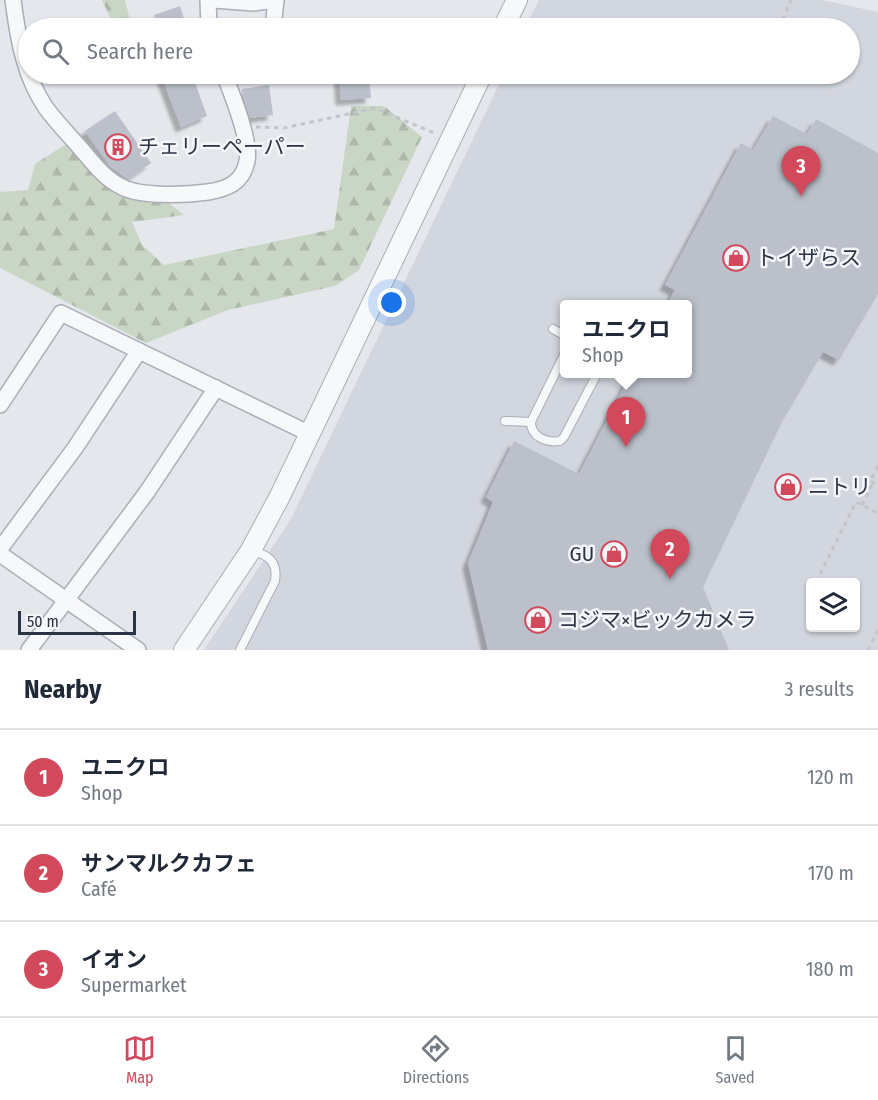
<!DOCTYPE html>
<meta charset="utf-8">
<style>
body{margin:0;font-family:"Fira Sans Condensed","Noto Sans JP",sans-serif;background:#f6f6f7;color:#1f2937}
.controls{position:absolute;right:18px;bottom:18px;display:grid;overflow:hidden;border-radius:6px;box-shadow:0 2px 4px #0004}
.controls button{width:54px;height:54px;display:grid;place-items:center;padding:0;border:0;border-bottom:2px solid #e0e1e3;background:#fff;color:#1f2937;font:30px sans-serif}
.scale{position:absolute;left:18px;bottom:15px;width:118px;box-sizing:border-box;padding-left:6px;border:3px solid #2b3445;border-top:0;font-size:16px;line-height:21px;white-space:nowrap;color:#2b3445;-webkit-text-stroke:4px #f4f6f9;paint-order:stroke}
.you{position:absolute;left:392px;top:303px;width:21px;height:21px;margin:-15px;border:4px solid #fff;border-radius:50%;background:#1a73e8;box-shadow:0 0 0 9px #1a73e833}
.badge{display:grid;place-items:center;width:39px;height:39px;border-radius:50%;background:#d1495b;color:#fff;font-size:20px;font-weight:700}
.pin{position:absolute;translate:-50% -50px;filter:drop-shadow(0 2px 3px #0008)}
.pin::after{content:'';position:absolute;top:32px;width:21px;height:18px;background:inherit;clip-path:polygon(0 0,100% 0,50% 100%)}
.popup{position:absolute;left:560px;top:300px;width:132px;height:78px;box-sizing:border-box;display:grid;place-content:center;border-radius:6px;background:#fff;filter:drop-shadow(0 2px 4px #0005);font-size:20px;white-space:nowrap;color:#747a83}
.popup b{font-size:22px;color:#1f2937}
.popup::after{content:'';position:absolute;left:50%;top:100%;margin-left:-12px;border:12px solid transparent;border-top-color:#fff}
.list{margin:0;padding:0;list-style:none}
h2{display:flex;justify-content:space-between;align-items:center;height:78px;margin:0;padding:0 24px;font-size:26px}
h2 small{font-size:20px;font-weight:400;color:#747a83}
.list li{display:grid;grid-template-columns:39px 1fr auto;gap:18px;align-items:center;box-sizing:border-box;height:96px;padding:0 24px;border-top:2px solid #e0e1e3}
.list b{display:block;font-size:22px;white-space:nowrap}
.list p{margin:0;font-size:20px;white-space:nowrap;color:#747a83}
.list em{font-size:20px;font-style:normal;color:#747a83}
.icon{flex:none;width:33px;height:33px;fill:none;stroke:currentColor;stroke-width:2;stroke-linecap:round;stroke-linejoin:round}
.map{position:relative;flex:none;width:878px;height:650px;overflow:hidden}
.search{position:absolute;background:#fff;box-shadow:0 2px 4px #0004;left:18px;right:18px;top:18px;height:66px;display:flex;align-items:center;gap:15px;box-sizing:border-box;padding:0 21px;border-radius:33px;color:#747a83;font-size:22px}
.sheet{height:366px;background:#fff}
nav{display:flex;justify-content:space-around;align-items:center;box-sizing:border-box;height:84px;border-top:2px solid #e0e1e3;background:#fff;font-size:16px;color:#747a83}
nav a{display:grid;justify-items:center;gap:3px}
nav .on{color:#d1495b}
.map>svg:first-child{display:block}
.built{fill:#d2d6de;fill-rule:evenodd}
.forest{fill:url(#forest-firs)}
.building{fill:#bbc0ca;filter:url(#shadow)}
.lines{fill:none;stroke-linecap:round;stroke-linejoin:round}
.service-casing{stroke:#a9aeb7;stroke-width:10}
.minor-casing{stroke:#a9aeb7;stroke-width:18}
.tertiary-casing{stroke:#a9aeb7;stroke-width:22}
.path{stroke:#c2c5cb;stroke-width:3;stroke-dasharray:4.5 4.5;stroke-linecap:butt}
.service{stroke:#f7f8fa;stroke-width:8}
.minor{stroke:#f7f8fa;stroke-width:15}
.tertiary{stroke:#f7f8fa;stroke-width:20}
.labels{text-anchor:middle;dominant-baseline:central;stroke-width:5;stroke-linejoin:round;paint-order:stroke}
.poi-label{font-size:21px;fill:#2b3445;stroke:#f4f6f9;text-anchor:start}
</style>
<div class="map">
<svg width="878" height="650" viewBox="0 0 878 650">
<defs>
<pattern id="forest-firs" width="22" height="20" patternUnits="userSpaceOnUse" patternTransform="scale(1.5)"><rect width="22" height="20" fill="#c9d6c5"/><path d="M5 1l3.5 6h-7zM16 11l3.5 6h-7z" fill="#adb8ab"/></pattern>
<filter id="shadow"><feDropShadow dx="-5.5" dy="5.5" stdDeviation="1.5" flood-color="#0004"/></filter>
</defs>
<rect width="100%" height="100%" fill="#e4e7ec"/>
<path class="built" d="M539 0H822L878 12V650H204L291 519 504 74H850V28H525ZM564 304H688V374H564ZM810 582H856V628H810Z"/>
<g class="forest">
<polygon points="102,0 125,0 132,28 115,28"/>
<polygon points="351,106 384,106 422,137 359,270 335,286 228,310 146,343 0,268 0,192 28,190 35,164 66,144 102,183 133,196 169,203 184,215 132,222 142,245 164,265 334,229"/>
</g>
<g class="building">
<polygon points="180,6 187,28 158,28 154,15"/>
<polygon points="161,74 192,74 207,116 181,127"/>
<polygon points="339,74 369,74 371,98 341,100"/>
<polygon points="269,85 273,115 250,118 241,89"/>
<polygon points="115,111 151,163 128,179 110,166 85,131"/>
<polygon points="773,116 807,134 816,119 878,153 878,294 839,360 823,352 782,422 703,587 729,650 488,650 468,563 493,502 486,497 514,441 579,474 631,374 687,374 687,304 667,304 675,290 665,285 741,143 753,150"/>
</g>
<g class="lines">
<g class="service-casing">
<g id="service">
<polyline points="553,329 564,335"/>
<path d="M564 355 531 422C531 437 546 443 560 441L564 437 597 374"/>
<polyline points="505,421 531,422"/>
<path d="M240 650 275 581C278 562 269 555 252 551"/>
</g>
</g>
<g class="minor-casing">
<g id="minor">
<path d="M13 0C18 38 24 76 46 108 57 123 70 136 82 150 93 163 105 179 122 187 141 197 186 195 208 192 227 189 243 183 247 161 251 141 232 94 224 74"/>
<polyline points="208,0 209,28"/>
<polyline points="214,0 253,3 275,0"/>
<polyline points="273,28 276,0"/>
<polyline points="0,405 61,313 308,433"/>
<polyline points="0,549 75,448 139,351"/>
<polyline points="0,554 138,650"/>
<polyline points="29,650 147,492 216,388"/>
</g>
</g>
<g class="tertiary-casing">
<g id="tertiary">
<polyline points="503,28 517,0"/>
<polyline points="184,650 251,550 280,496 482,74"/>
</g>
</g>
<g class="path">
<polyline points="779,28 791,0"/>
<polyline points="256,127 284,128 375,108 434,133"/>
<polyline points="878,466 870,481 878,485"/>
<polyline points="862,505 873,483"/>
<polyline points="816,582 856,502 878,513"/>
<polyline points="810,593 808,599 810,610"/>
<polyline points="868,650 878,630"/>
</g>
<use href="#service" class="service"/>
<use href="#minor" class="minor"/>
<use href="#tertiary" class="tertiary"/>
</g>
<defs>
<g id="building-ring" transform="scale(1.35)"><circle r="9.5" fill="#f4f6f9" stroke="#d1495b" stroke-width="1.5"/><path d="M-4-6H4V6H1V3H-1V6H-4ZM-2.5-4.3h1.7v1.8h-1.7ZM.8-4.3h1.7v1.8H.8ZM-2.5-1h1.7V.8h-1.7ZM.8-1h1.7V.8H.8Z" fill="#d1495b"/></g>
<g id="shop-ring" transform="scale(1.35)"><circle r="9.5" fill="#f4f6f9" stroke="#d1495b" stroke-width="1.5"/><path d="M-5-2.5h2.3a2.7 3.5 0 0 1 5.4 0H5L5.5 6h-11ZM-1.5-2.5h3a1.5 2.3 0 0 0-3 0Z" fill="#d1495b"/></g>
</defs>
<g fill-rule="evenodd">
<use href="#building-ring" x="118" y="147"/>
<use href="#shop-ring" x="736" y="258"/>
<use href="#shop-ring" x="788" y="487"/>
<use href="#shop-ring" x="614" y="554"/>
<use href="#shop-ring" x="538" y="620"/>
</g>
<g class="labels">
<g class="poi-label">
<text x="138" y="147">チェリーペーパー</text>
<text x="756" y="258">トイザらス</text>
<text x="808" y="487">ニトリ</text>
<text x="594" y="554" text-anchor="end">GU</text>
<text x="558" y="620">コジマ×ビックカメラ</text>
</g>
</g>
</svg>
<div class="controls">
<button><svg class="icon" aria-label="layers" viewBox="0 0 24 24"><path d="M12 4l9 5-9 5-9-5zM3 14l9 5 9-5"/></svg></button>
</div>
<div class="scale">50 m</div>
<div class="you"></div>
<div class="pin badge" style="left:626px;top:447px">1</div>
<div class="popup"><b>ユニクロ</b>Shop</div>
<div class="pin badge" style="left:670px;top:579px">2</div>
<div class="pin badge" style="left:801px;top:196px">3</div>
<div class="search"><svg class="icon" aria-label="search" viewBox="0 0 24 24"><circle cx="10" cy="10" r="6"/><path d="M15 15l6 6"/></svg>Search here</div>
</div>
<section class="sheet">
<h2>Nearby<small>3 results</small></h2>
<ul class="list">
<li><span class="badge">1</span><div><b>ユニクロ</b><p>Shop</p></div><em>120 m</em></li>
<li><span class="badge">2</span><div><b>サンマルクカフェ</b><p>Café</p></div><em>170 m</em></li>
<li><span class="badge">3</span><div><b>イオン</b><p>Supermarket</p></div><em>180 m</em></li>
</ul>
</section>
<nav>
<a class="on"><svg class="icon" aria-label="map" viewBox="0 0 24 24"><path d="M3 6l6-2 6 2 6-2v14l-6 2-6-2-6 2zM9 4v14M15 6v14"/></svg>Map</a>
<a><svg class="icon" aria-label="directions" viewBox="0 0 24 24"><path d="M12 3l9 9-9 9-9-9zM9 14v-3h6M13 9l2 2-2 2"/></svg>Directions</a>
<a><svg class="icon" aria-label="saved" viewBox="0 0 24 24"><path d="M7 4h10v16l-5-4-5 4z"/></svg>Saved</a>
</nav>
